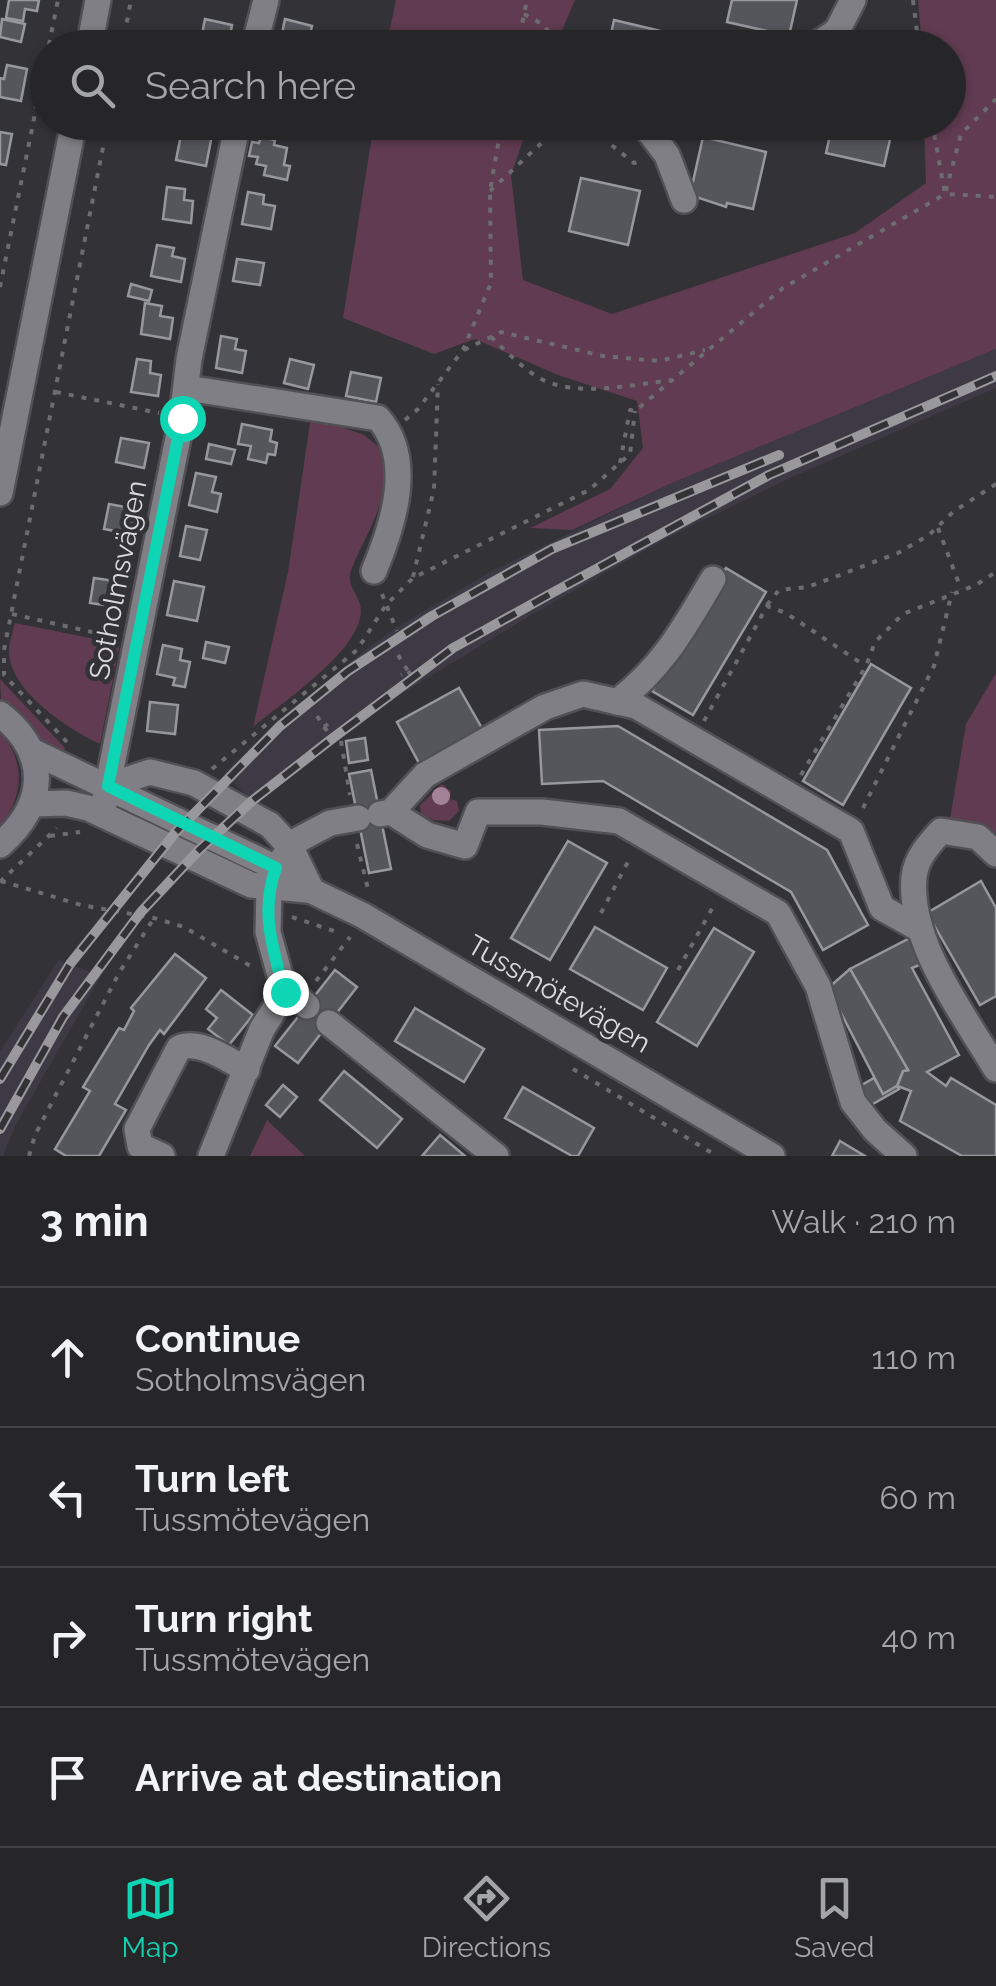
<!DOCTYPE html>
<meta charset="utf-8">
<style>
body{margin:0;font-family:Raleway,sans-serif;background:#323235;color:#f1f3f6}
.stop{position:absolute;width:30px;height:30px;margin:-22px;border:8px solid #0ed5b4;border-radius:50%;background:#fff}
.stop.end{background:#0ed5b4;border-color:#fff;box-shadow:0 2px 10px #0008}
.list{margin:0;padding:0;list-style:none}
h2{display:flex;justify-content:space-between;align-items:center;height:130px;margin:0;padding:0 40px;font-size:42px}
h2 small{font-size:32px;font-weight:400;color:#a4a5a8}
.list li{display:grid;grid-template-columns:65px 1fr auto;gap:30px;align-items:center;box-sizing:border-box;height:140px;padding:0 40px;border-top:2px solid #424346}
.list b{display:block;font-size:38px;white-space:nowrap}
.list p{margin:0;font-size:32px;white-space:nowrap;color:#a4a5a8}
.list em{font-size:32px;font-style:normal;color:#a4a5a8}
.icon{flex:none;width:55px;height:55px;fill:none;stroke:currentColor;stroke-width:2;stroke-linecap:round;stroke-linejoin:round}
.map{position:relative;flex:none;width:996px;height:1156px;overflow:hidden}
.search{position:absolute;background:#262629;box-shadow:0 2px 8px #0004;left:30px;right:30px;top:30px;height:110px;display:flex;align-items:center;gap:25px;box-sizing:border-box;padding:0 35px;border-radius:55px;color:#a4a5a8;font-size:38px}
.sheet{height:690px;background:#262629}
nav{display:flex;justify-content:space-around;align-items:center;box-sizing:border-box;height:140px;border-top:2px solid #424346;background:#262629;font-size:28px;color:#a4a5a8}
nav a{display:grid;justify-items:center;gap:5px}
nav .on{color:#0ed5b4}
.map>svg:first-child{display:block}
.built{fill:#3d3a45}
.green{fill:#603b51}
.building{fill:#55565c;stroke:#96989d;stroke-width:2.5}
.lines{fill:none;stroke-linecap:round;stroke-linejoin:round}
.minor-casing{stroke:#515054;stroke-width:30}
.path{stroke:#6d6c70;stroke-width:4;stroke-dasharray:5 8;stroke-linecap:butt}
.minor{stroke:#807f85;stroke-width:25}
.rail-casing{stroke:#99989c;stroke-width:10}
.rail{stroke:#333237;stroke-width:6;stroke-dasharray:19;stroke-linecap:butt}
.tree{fill:#a38297}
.route{stroke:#0ed5b4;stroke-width:12}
.labels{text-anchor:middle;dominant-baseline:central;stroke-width:9;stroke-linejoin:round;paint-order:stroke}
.street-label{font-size:28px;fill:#dbdade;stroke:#333237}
</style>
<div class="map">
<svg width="996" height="1156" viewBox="0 0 996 1156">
<rect width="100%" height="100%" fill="#333237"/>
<g class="built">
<polygon points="996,349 996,388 790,478 667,538 526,618 370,713 297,766 255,804 224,773 277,723 364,651 397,627 492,571 674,482"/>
<polygon points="59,960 101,976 16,1124 3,1156 0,1156 0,1051"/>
</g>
<g class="green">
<polygon points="396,0 575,0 555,47 386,47"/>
<polygon points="918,0 996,0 996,349 674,482 572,530 530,528 610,489 643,448 637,401 558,375 475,339 434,354 343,318 374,123 529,123 511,175 523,280 612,314 855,233 926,183 924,123 948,122 948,48 922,47"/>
<path d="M311 416 364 435 385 452C392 497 368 529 352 568 344 587 361 594 361 611 360 651 283 702 253 727L288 572Z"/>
<path d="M15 623 120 644 100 744C68 729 6 689 9 648 10 640 13 631 15 623Z"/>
<polygon points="996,673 996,836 950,819 966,724"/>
<polygon points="0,679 65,748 63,755 45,747 1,700"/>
<path d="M0 733C26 760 24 798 0 825Z"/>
<polygon points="442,784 451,791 450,799 457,801 459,811 449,821 433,820 421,814 420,805"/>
<polygon points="267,1120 305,1156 250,1156"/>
</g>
<g class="building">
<polygon points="9,0 39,0 37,11 25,9 23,21 6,18"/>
<polygon points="732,0 797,0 789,36 727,22"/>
<polygon points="2,19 25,24 21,42 0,37"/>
<polygon points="205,19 232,25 228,48 200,44"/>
<polygon points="285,19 312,26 307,48 279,48"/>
<polygon points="614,20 673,34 669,48 608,48"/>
<polygon points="7,65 27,69 21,101 0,97 0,78 4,79"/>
<polygon points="833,122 894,122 884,166 826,153"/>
<polygon points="194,131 212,135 206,166 176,160 181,135 192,137"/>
<polygon points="0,132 12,134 6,165 0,164"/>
<polygon points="261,137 275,140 274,145 287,148 284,165 290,166 287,180 264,175 266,166 256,164 258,157 249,156 252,142 259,143"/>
<polygon points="703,137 766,152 753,209 727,203 726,207 690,195"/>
<polygon points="581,178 640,191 628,245 569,231"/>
<polygon points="167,187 185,189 184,200 193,201 191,223 163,219"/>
<polygon points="248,192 264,195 263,204 275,206 271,229 242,224"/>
<polygon points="157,245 174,248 172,256 185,259 181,282 151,276"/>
<polygon points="237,259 264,263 260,285 233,281"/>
<polygon points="131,284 152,290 149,301 128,296"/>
<polygon points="145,303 162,306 160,316 173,318 170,339 141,334"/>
<polygon points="221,336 237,339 235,349 246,351 242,373 216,368"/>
<polygon points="137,359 151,361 150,373 161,375 158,396 131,392"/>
<polygon points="290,359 314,365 308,389 284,383"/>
<polygon points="351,372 381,378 376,402 346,396"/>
<polygon points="242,424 272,430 270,441 277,443 275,455 268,454 266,463 248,459 251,446 238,444"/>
<polygon points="121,438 149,443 144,468 116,462"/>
<polygon points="209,444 235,450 231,464 206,459"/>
<polygon points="196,473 216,477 212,492 221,494 217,512 189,505"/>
<polygon points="109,504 136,509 131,534 104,529"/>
<polygon points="186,526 207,530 200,560 180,556"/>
<polygon points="726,568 766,592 693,715 652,691"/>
<polygon points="94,578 122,582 118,607 90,603"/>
<polygon points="174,581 204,587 197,621 167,615"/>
<polygon points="206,642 229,647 225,663 203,658"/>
<polygon points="163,645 182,649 180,660 190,662 185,687 173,685 175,678 157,674"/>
<polygon points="871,664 911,688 843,805 803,781"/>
<polygon points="459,688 483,730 420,765 397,722"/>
<polygon points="150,702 178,705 175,734 147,731"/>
<polygon points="618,726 827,850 868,925 823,950 791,892 696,836 603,781 542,784 539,730"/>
<polygon points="365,738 368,760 349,763 346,741"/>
<polygon points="371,770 391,869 369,873 349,774"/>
<polygon points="568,841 607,863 550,960 511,938"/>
<polygon points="981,881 996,908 996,996 980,1005 927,913"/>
<polygon points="595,927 667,968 643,1010 570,969"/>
<polygon points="714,928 754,952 697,1046 657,1022"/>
<polygon points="912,937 927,962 912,968 959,1055 927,1072 946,1086 951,1078 996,1105 996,1156 962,1156 900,1121 911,1091 897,1086 903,1071 908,1070 850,969"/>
<polygon points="175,954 206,978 164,1034 160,1030 149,1045 115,1104 126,1110 99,1156 66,1156 55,1149 90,1091 83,1087 119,1028 124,1030 134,1011 131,1008"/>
<polygon points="850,969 908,1070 903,1071 897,1086 883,1094 828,988"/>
<polygon points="335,970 357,987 298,1063 275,1046"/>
<polygon points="221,990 253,1015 229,1045 208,1029 217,1018 206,1009"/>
<polygon points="415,1008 484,1049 464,1082 395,1041"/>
<polygon points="344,1071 402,1119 377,1148 320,1100"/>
<polygon points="874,1078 883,1094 897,1086 899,1089 871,1105 860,1086"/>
<polygon points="283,1085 297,1097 280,1117 266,1105"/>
<polygon points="523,1087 594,1128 578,1156 572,1156 505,1118"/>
<polygon points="440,1135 465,1156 422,1156"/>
<polygon points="840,1141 865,1156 832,1156"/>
</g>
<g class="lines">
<g class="minor-casing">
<g id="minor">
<polyline points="89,48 98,0"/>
<polyline points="254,48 266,0"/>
<polyline points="812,48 837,31 853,0"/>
<polyline points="663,122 648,130 667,155 684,200"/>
<path d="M187 388 378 418C415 459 393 526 374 571"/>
<polyline points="0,493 74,122"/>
<path d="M617 702C663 667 684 628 713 579"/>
<path d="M0 714C51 754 46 805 0 845"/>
<polyline points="34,752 276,868 312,891 362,915 772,1156"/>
<polyline points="108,786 150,772 194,783 270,825 291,848 312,891"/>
<polyline points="33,804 66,803 88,808 251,885 307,890"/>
<polyline points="391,812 425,775 545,707 583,694 636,706 851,831 882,908 918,928"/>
<polyline points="102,814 182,418 189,359 238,122"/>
<polyline points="380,814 391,812 427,835 465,846 478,812 542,812 619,821 778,913 818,986 853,1102 875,1130 904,1156"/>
<path d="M996 854 978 837 941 831C929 844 916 858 914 877 908 942 964 1015 996 1069"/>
<polyline points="307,1006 282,983 268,932 269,887 276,868 296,841 330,823 358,818"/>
<polyline points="329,1023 496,1156"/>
<path d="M162 1156 140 1146 137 1129 179 1048C200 1039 228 1060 247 1070"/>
<polyline points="211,1156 262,1029 288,988"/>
</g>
</g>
<g class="path">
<polyline points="913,0 919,48"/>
<polyline points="524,14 544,25 559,48"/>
<polyline points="122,48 131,0"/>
<polyline points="517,48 527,0"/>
<polyline points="601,122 609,143 634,163 643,161"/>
<polyline points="932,122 945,194 996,197"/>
<polyline points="490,191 564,122"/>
<polyline points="0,287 58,0"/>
<path d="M491 337C506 351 521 367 539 378 576 398 631 385 672 380"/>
<polyline points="464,350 501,332 603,356 659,361 705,350"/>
<polyline points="56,392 159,413"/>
<polyline points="405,420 418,409 463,350 491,283 490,191 502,122"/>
<polyline points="620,463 630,410 635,411 783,288 945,194 961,134 996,99"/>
<polyline points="938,528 961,589"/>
<polyline points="413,577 434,489 438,384"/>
<polyline points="382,594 397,631"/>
<polyline points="767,605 779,590 808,587 898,553 929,535 953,512 996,484"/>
<polyline points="12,614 114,637"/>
<polyline points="398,655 408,671 401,675"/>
<polyline points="408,671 415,681"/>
<polyline points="317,716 324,727 333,720"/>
<polyline points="704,721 767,606 786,613 864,665"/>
<polyline points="324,727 333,738"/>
<polyline points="341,741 350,795"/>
<polyline points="67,742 4,675 4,650 108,122"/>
<polyline points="212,769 357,650 386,605 413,578 589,490 630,454 635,411"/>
<polyline points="801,775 866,666 875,642 903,614 976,585 996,572"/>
<polyline points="863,808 934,666 952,592"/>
<polyline points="50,836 80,832"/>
<polyline points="357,844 369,893"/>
<polyline points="1,881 81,905 154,918 184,927 254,968"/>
<polyline points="0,882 57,828"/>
<polyline points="601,913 631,856"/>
<polyline points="292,917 340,933"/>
<polyline points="678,970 714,905"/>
<polyline points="316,981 350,937"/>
<polyline points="573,1069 717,1156"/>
<polyline points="29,1156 35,1135 119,973 154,918"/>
</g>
<use href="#minor" class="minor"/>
<g class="rail-casing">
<g id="rail">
<polyline points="0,1079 70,964 175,833 280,726 348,671 432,616 552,549 779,455"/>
<polyline points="0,1129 63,1017 141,912 199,850 252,801 329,741 453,648 552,593 769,475 996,376"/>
</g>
</g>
<use href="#rail" class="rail"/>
</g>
<circle class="tree" cx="441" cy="796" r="9"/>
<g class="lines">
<path class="route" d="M182 418 108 786 276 868C261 909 271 942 282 983L288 988 285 992"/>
</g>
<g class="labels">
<g class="street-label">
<text transform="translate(118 580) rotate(-79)">Sotholmsvägen</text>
<text transform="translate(559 994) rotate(30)">Tussmötevägen</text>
</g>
</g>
</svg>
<div class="stop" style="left:182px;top:418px"></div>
<div class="stop end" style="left:285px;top:992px"></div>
<div class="search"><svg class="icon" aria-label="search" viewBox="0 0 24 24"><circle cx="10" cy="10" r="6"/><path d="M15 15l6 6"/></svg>Search here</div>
</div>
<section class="sheet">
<h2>3 min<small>Walk · 210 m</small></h2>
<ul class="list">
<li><svg class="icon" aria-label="ahead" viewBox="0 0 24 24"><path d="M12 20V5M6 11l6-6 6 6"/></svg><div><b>Continue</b><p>Sotholmsvägen</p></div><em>110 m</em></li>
<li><svg class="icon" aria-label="left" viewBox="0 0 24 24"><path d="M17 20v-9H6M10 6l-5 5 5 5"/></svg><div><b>Turn left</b><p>Tussmötevägen</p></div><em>60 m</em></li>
<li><svg class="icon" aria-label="right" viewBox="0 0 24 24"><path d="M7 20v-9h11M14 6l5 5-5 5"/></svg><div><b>Turn right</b><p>Tussmötevägen</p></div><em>40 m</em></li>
<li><svg class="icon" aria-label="arrive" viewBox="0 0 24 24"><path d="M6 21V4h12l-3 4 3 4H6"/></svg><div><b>Arrive at destination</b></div></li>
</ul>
</section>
<nav>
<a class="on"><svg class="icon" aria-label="map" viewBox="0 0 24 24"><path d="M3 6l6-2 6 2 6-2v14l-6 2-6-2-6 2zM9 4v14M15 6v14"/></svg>Map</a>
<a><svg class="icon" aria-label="directions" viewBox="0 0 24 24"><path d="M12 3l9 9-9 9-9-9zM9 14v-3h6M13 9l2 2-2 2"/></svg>Directions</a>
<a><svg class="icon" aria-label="saved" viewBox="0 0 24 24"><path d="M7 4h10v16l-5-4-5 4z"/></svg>Saved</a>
</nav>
